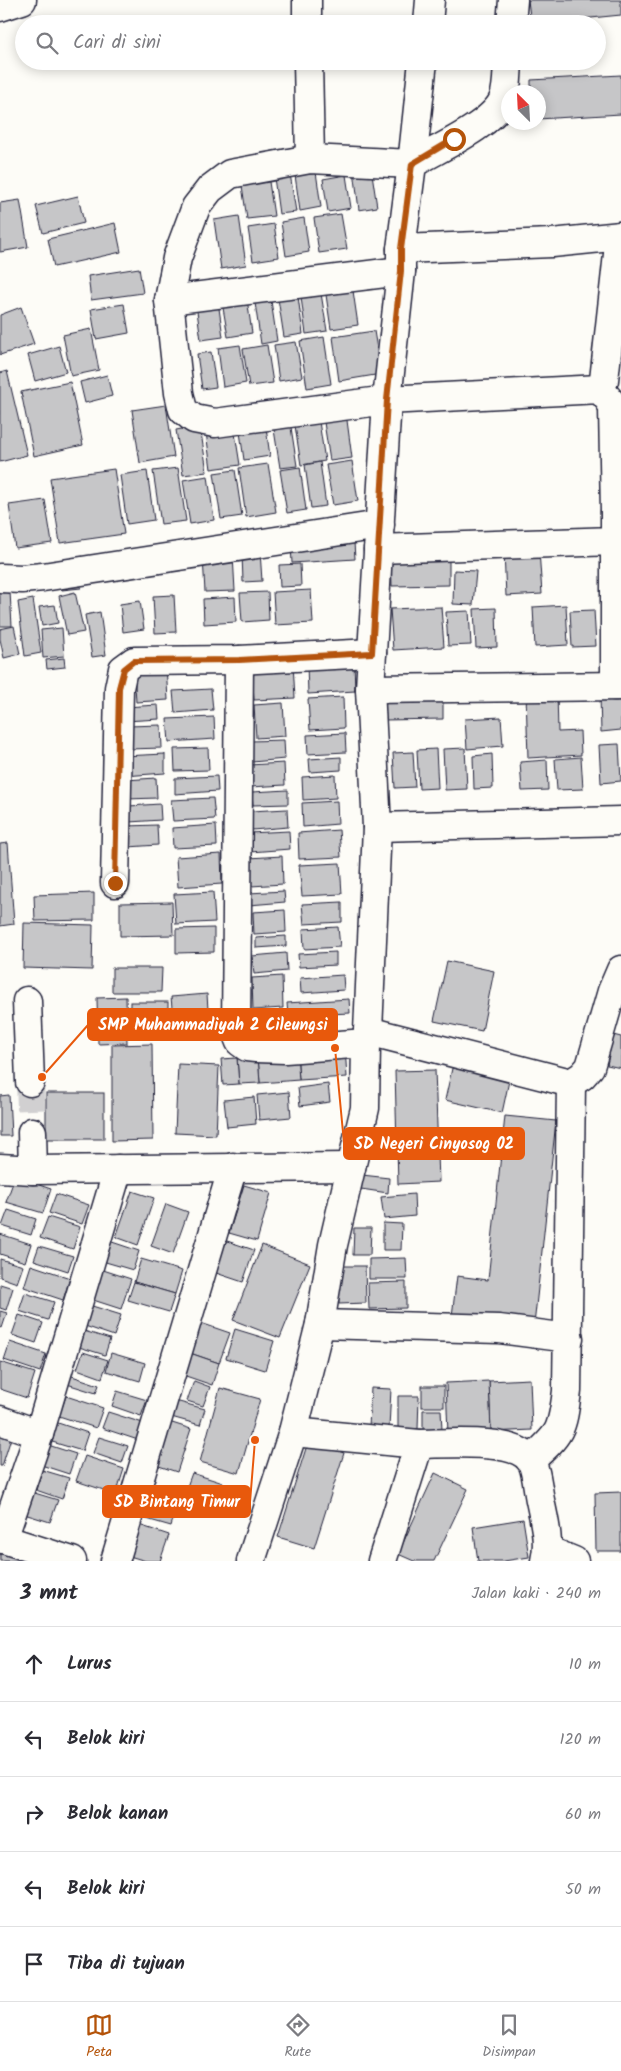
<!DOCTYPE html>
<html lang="id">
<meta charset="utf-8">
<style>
body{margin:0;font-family:Kalam,sans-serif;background:#f2f2f3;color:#2b2b33}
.compass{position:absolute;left:501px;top:85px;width:45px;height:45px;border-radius:50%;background:#fff;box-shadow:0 2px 12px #0003;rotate:336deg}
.stop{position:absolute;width:15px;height:15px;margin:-11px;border:4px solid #b45309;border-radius:50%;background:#fff}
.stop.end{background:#b45309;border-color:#fff;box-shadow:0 1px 5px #0008}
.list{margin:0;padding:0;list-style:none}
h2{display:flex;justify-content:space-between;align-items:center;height:65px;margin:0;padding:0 20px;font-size:21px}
h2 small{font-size:16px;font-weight:400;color:#7c7c81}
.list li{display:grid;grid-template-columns:32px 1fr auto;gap:15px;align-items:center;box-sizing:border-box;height:75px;padding:0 20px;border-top:1px solid #e1e1e2}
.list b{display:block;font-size:19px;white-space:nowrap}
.list em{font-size:16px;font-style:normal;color:#7c7c81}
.icon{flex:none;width:28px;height:28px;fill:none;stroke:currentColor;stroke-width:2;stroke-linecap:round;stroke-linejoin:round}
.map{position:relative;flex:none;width:621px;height:1561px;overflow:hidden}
.search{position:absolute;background:#fff;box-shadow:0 2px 12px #0003;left:15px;right:15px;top:15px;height:55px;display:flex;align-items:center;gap:12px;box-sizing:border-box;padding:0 18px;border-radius:28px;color:#7c7c81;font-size:19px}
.sheet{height:440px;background:#fff}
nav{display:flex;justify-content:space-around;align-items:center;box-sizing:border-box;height:70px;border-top:1px solid #e1e1e2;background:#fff;font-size:14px;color:#7c7c81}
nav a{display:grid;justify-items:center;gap:2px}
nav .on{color:#b45309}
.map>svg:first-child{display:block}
.building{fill:#c6c6c8;stroke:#22223b}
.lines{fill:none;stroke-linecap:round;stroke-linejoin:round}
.minor-tunnel{stroke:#d1d0d1;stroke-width:28;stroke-dasharray:28 14;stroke-linecap:butt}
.minor-casing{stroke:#22223b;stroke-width:31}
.minor{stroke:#fdfcf7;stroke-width:28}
.route{stroke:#b45309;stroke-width:6}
.leader{fill:none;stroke:#e8590c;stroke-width:2}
.callout-dot{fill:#e8590c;stroke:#fdfcf7;stroke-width:2}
.callout{fill:#e8590c;stroke:#e8590c;stroke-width:2}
.callout-label{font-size:16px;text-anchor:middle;font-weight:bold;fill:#fff}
</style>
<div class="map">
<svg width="621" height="1561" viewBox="0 0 621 1561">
<rect width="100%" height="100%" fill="#fdfcf7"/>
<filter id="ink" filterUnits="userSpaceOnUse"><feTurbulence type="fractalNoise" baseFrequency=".02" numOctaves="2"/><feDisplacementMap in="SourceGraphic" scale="10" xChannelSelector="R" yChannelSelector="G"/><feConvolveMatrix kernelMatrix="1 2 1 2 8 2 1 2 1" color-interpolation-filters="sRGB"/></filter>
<g filter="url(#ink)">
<g class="building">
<polygon points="528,0 621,0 621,15 531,24"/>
<polygon points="621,75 621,114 538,119 538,92 531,92 531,80"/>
<polygon points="315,165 321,207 300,211 294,168"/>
<polygon points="289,167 296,212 279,214 273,170"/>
<polygon points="371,167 377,207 359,210 354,170"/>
<polygon points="268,175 274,216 247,219 241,179"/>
<polygon points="346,175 351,208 328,212 323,179"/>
<polygon points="78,196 84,223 43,233 36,206"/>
<polygon points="20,200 28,247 0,252 0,203"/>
<polygon points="341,214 347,249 319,253 314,218"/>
<polygon points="239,216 246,265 221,269 214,220"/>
<polygon points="304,218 309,252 286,256 281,222"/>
<polygon points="115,223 121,252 54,267 48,239"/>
<polygon points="274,224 279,257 253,261 248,228"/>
<polygon points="139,268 143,293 91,300 88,276"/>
<polygon points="352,284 358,325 331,329 325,288"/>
<polygon points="320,287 327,331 306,334 300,290"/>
<polygon points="297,289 303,334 284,337 277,292"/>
<polygon points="270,294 277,341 261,344 254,296"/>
<polygon points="247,299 252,333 228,337 222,302"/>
<polygon points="218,301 223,337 201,340 196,304"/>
<polygon points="124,304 129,333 96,339 91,309"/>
<polygon points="21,307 34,344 0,355 0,315"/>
<polygon points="91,329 99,370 71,376 63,335"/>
<polygon points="374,331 381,374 339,381 333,337"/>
<polygon points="324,337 331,384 307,388 300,341"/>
<polygon points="296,342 302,377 279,381 274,345"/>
<polygon points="240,345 246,383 223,387 218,348"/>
<polygon points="267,345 273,383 249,386 243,349"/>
<polygon points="59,346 66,372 35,381 28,355"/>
<polygon points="211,352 216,387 202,389 197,354"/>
<polygon points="7,371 27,455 0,462 0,373"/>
<polygon points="107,375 112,396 85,403 80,382"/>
<polygon points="70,382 83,445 34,456 21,392"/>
<polygon points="166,405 174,457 140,463 132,410"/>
<polygon points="346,413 352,458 330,461 323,416"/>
<polygon points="318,415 325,461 301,465 294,419"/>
<polygon points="265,421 270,456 244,460 239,425"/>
<polygon points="290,421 297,466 280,468 273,423"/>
<polygon points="200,426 207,472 183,475 176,430"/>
<polygon points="234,427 240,465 211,469 206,432"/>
<polygon points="352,461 358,501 333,505 326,465"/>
<polygon points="320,462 326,506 311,508 305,465"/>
<polygon points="268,464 276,512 246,517 239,468"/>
<polygon points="300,467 306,510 287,513 280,470"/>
<polygon points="178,468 186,521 161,524 153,471"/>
<polygon points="114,469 124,534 60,543 50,478"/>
<polygon points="235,470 242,516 221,519 214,473"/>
<polygon points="147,471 154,520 127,524 120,475"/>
<polygon points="208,476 214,520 190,524 183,480"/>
<polygon points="45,500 52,543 15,548 9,505"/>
<polygon points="354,542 355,559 292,563 291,545"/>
<polygon points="539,550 542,594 506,596 504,552"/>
<polygon points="260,551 262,581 243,582 242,553"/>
<polygon points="233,555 235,591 205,592 203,557"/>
<polygon points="449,555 449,585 392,586 391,556"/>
<polygon points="300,564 301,586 280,587 279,565"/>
<polygon points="454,570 476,571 473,605 453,604"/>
<polygon points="80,579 81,588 62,590 60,581"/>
<polygon points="311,590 313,623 275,625 273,592"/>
<polygon points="10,592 12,626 0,626 0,593"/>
<polygon points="75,592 84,632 67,635 59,596"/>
<polygon points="268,592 269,620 242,622 240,593"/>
<polygon points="174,595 176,632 155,633 153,596"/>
<polygon points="235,597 236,622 204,624 203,599"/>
<polygon points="33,599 41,653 25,656 18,602"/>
<polygon points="140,601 144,629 123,632 120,604"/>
<polygon points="55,605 58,623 42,626 39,607"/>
<polygon points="566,605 568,645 535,647 533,607"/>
<polygon points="441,607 444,647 393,650 390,609"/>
<polygon points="496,608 497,647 476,648 474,609"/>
<polygon points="594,610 596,646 572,647 570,611"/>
<polygon points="469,611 471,645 448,646 446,612"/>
<polygon points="100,612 106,655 92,657 85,615"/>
<polygon points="14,626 20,654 4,658 0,639 0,629"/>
<polygon points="62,628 64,656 43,658 41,630"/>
<polygon points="64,658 65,667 47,669 46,660"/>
<polygon points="354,662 355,691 308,694 307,664"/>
<polygon points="293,664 295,698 254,700 252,666"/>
<polygon points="166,665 168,700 136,702 134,667"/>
<polygon points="211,689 213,710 175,713 173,691"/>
<polygon points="557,692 558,732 580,731 581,755 528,758 526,694"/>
<polygon points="443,694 443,719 384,720 384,695"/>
<polygon points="621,694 621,730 601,732 600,696"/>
<polygon points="343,697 344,728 310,730 308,699"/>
<polygon points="283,703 285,736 256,738 254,705"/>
<polygon points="158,705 159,719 125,721 125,707"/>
<polygon points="214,717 215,739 169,742 167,719"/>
<polygon points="501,717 503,746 467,749 465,719"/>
<polygon points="161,725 162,748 129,749 128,726"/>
<polygon points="345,733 346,752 308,754 307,735"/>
<polygon points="284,740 285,759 252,762 251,741"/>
<polygon points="619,744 621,781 601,783 599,745"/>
<polygon points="208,748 209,770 175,771 174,749"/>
<polygon points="465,748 467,789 445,790 443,749"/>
<polygon points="436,749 438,788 419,789 417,750"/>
<polygon points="413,752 415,787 395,788 393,753"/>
<polygon points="165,754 165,773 124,776 123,756"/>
<polygon points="492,754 493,788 474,789 473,756"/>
<polygon points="341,757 341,770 310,772 309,759"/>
<polygon points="581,757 583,789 557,790 555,759"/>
<polygon points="547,760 548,790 522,791 520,762"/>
<polygon points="284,763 285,785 250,787 249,765"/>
<polygon points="335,775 336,798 303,800 302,777"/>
<polygon points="217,776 218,791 175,794 175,778"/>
<polygon points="156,778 157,798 127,799 126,780"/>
<polygon points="288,790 288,804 253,805 252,792"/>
<polygon points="213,798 215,819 173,821 171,800"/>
<polygon points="337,801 338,824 303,827 302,803"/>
<polygon points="160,804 161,820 129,822 129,806"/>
<polygon points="287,809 288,827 252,830 251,811"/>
<polygon points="157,825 158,845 128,847 127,826"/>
<polygon points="216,825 217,846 173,848 172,828"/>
<polygon points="339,830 341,857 299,859 298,833"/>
<polygon points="289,831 290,849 250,852 249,833"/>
<polygon points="8,843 14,924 0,926 0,844"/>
<polygon points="221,854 222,884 178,887 176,857"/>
<polygon points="282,856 283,884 251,886 249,858"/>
<polygon points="340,863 342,894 302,896 299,865"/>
<polygon points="284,891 285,902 249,905 249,893"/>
<polygon points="213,892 215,922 176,924 174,894"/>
<polygon points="94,893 94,920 35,921 34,895"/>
<polygon points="172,902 173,935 120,936 120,903"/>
<polygon points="342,902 342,922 304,924 302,904"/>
<polygon points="285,910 286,932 254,934 253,912"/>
<polygon points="24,923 93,925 92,970 23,968"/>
<polygon points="338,927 340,947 304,949 303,929"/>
<polygon points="214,928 214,952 176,953 176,929"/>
<polygon points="286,936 286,946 256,948 256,938"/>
<polygon points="336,952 336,965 299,967 298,954"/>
<polygon points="286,953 287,971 254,974 252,956"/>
<polygon points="447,961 494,971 482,1031 434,1021"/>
<polygon points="112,968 162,968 161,992 112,992"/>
<polygon points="343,975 344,990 301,993 300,978"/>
<polygon points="282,976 283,1008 253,1010 252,978"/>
<polygon points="207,994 209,1026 174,1029 171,997"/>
<polygon points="126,997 127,1043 98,1044 97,998"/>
<polygon points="349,999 350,1013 288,1016 287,1003"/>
<rect x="130" y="1002" width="38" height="34"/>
<polygon points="613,1035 621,1037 621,1068 607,1065"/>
<polygon points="152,1044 153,1140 112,1141 112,1045"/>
<polygon points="345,1048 347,1077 299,1080 297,1051"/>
<polygon points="297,1054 299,1080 260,1083 258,1057"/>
<polygon points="258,1057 260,1083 239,1084 237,1058"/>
<polygon points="237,1058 239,1084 223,1085 221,1059"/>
<polygon points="178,1064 219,1066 216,1135 175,1133"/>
<polygon points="453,1064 510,1076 502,1113 445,1100"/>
<polygon points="435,1070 439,1182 398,1184 395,1071"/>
<polygon points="328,1084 330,1102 300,1106 298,1088"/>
<polygon points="289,1092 291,1117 259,1120 257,1095"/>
<rect x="46" y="1093" width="58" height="46"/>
<polygon points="9,1095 11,1136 0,1136 0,1096"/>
<polygon points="254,1097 256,1124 227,1127 224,1100"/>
<polygon points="505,1116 556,1121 534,1325 452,1316 457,1276 488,1280"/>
<polygon points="362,1175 389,1178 388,1193 361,1189"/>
<polygon points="15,1177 51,1189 43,1213 6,1202"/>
<polygon points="244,1185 271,1193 257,1241 229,1233"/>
<polygon points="132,1191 154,1198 138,1245 116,1237"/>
<polygon points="56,1194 89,1205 82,1224 49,1213"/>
<polygon points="414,1194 415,1216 384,1219 381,1197"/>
<polygon points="166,1204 188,1212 173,1254 151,1246"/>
<polygon points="8,1210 36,1219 31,1235 2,1226"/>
<polygon points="48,1217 80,1227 73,1249 40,1238"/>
<polygon points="383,1223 402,1224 401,1250 383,1250"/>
<polygon points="354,1228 371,1228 370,1255 353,1255"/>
<polygon points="0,1234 31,1244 25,1262 0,1254"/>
<polygon points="224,1240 254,1250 243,1282 213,1272"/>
<polygon points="109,1241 139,1251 133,1270 102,1261"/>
<polygon points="262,1245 310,1264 280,1338 233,1320"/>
<polygon points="39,1246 73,1256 68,1271 34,1260"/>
<polygon points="406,1258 407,1279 369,1279 369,1259"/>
<polygon points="0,1259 23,1266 17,1283 0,1277"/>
<polygon points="141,1259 182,1271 175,1294 134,1282"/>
<polygon points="31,1265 70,1278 63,1300 24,1287"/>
<polygon points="338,1266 365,1266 366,1303 339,1304"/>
<polygon points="97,1268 131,1279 121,1309 87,1298"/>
<polygon points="134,1282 175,1294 169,1312 128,1300"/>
<polygon points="406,1282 406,1308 369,1309 368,1283"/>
<polygon points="0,1284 13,1288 6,1310 0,1308"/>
<polygon points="25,1293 54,1302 48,1320 19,1311"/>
<polygon points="89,1305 121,1315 114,1336 82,1325"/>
<polygon points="0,1311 7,1313 2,1328 0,1327"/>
<polygon points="19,1315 43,1323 36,1343 12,1335"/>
<polygon points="195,1321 230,1333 219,1363 184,1351"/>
<polygon points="235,1329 274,1341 265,1370 226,1358"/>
<polygon points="84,1331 110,1339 105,1355 79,1347"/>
<polygon points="10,1342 46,1354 40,1372 4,1360"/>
<polygon points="184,1351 219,1363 212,1385 177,1373"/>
<polygon points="83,1352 108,1360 102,1378 77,1369"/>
<polygon points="111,1353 145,1363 140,1381 106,1371"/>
<polygon points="0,1362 35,1373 27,1398 0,1389"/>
<polygon points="69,1375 99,1385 96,1393 67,1384"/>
<polygon points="530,1379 532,1430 491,1432 489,1381"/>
<polygon points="194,1381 210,1387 203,1406 187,1401"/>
<polygon points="489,1381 491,1432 448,1434 446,1383"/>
<rect x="422" y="1386" width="22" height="21"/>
<polygon points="220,1388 260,1399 239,1473 200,1462"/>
<polygon points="371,1388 391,1389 389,1428 369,1427"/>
<polygon points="117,1391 147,1400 141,1416 112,1406"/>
<polygon points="66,1396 103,1408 96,1428 59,1416"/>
<polygon points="398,1396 419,1396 418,1429 398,1429"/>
<polygon points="168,1399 205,1409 200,1425 164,1415"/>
<polygon points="423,1410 441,1410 442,1430 423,1430"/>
<polygon points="108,1412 146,1424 141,1441 102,1428"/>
<polygon points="55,1422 88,1433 82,1451 49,1441"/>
<polygon points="169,1422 191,1429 177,1472 156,1465"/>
<polygon points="0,1428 13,1432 2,1466 0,1466"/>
<polygon points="99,1437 128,1446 122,1463 93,1453"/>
<polygon points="308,1442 344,1453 314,1548 278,1537"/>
<polygon points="45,1444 76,1454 69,1474 38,1464"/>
<polygon points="85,1456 124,1469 116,1494 76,1481"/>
<polygon points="42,1470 69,1478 62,1499 36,1490"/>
<polygon points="192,1473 223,1483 217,1502 185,1492"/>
<polygon points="435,1473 468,1489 434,1561 414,1561 398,1554"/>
<polygon points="144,1489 179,1499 171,1526 136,1516"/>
<polygon points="28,1491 58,1500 50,1522 21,1513"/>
<polygon points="621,1492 621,1551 596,1551 595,1493"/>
<polygon points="523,1519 529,1557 504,1561 478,1561 473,1527"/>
<polygon points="136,1524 169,1535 160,1561 146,1561 126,1555"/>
<polygon points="0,1547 20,1553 18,1561 0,1561"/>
</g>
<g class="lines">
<polyline class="minor-tunnel" points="30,1082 32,1132"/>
<g class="minor-casing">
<g id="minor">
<polyline points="307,0 307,24"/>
<polyline points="0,7 22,0"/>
<polyline points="428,24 430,0"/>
<polyline points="511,24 513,0"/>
<polyline points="308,61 310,159"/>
<polyline points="423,61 412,164 310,159 230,174 210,189 196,207 177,258 169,300 179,393 183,410 194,419 215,423 387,400 600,389 610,401 613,408 615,513"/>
<polyline points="401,249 552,243 621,236"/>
<polyline points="169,300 401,271"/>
<polyline points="600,389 604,380 620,236"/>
<polyline points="378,549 615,541 615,513 621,513"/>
<polyline points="0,578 22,579 43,577 380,525"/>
<polyline points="239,660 236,1032 240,1042 247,1047 256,1048 285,1049 366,1043"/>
<polyline points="615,686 615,541"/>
<polyline points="370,689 621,686"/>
<polyline points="377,827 621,821"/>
<polyline points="115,883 119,688 123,669 134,661 239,660 372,653"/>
<polyline points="27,1001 30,1082"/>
<polyline points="368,1031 571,1083 582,1076 590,1067 612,991 621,970"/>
<polyline points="32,1132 33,1170"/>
<polyline points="0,1168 33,1170 351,1167"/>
<polyline points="320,1324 499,1329 569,1338"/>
<polyline points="0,1420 39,1434"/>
<polyline points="293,1432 419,1444 382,1561"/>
<path d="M419 1444C445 1444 514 1437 530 1460 536 1467 538 1491 540 1500 544 1520 550 1541 545 1561"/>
<path d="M531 1460C561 1433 562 1431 567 1391L571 1083"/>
<polyline points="0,1538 72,1561"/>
<polyline points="3,1539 39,1434 118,1169"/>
<polyline points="547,1550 574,1561"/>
<polyline points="115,1561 233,1167"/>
<path d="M251 1561 293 1432 320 1324 333 1245 365 1108 366 1043 368 1031 377 827 370 689 372 653 387 400 401 271V249L412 164C436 149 491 126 503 100 508 88 507 73 508 61"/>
</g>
</g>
<use href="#minor" class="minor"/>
</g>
</g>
<g class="lines" filter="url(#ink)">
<polyline class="route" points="115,883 119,688 124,669 134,661 239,660 372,653 387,400 401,271 401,249 412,164 454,139"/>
</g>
<path class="leader" d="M42 1077L88 1025M335 1048L344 1143M255 1440L250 1502"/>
<g class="callout-dot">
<circle cx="42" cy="1077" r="5"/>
<circle cx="335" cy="1048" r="5"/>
<circle cx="255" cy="1440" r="5"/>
</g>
<g class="callout">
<rect x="88" y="1009" width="249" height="31" rx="5"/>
<rect x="344" y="1128" width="180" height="31" rx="5"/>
<rect x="103" y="1486" width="147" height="31" rx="5"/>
</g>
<g class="callout-label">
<text x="213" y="1030">SMP Muhammadiyah 2 Cileungsi</text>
<text x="434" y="1149">SD Negeri Cinyosog 02</text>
<text x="177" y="1507">SD Bintang Timur</text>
</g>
</svg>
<svg class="compass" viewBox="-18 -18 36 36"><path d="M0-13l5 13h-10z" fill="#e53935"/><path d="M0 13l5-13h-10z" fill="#7c7c81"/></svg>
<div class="stop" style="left:454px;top:139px"></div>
<div class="stop end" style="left:115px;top:883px"></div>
<div class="search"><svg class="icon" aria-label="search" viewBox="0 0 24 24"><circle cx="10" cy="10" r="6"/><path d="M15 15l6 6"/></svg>Cari di sini</div>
</div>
<section class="sheet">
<h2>3 mnt<small>Jalan kaki · 240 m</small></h2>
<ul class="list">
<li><svg class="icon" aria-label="ahead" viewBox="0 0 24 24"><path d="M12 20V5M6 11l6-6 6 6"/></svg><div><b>Lurus</b></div><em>10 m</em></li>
<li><svg class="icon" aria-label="left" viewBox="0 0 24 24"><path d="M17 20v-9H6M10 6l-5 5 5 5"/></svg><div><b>Belok kiri</b></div><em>120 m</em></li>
<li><svg class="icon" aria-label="right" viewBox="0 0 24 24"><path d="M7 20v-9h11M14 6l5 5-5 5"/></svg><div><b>Belok kanan</b></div><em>60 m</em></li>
<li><svg class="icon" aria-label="left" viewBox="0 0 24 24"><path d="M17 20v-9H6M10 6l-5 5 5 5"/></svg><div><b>Belok kiri</b></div><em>50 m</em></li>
<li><svg class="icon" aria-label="arrive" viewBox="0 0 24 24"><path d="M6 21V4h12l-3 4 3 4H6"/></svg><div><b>Tiba di tujuan</b></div></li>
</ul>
</section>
<nav>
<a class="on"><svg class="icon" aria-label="map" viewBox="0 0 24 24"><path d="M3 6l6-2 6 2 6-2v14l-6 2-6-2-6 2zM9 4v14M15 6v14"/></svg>Peta</a>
<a><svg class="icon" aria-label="directions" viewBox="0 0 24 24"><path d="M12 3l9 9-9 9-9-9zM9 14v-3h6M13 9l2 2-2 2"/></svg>Rute</a>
<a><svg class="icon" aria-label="saved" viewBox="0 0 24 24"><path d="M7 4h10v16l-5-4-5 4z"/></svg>Disimpan</a>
</nav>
